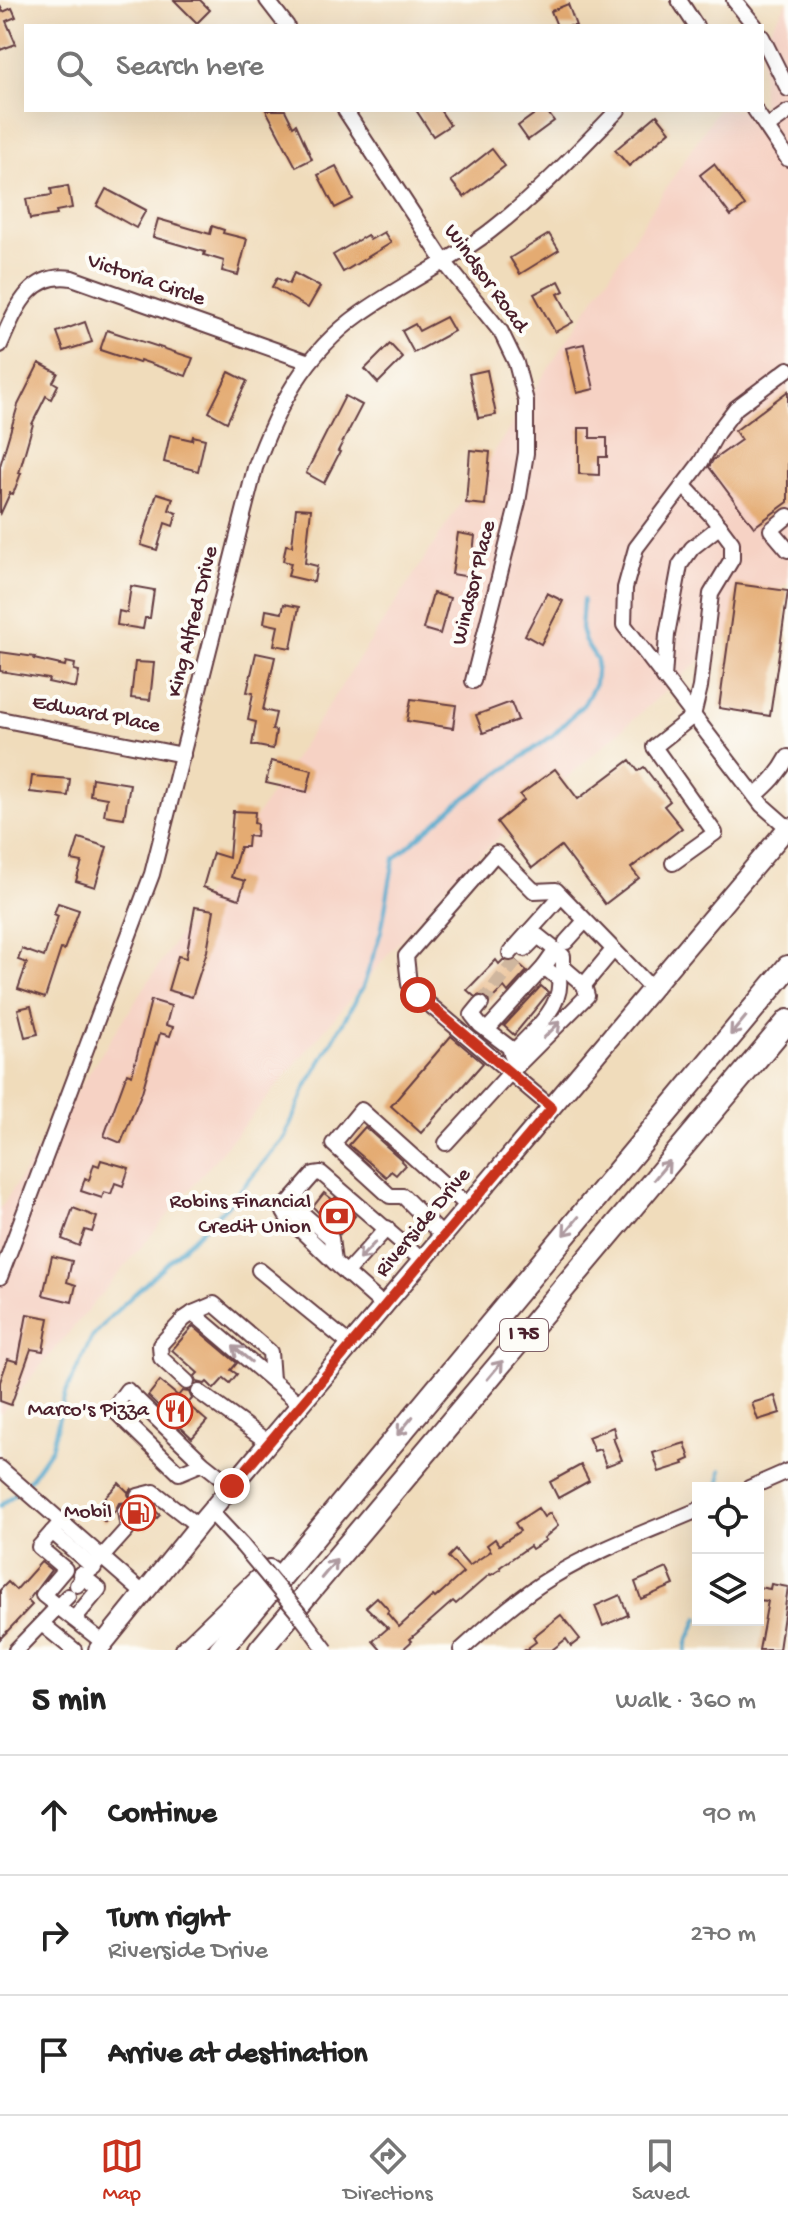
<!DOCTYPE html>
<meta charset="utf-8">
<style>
body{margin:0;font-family:"Gochi Hand",sans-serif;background:#f6f6f6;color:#222}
.controls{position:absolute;right:24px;bottom:24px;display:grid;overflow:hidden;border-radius:0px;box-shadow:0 8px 32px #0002}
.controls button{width:72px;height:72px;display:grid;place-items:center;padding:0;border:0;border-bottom:2px solid #e0e0e0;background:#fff;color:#222;font:40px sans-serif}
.stop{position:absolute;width:24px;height:24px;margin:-18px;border:6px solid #c8321e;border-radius:50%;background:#fff}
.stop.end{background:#c8321e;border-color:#fff;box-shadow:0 2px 8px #0008}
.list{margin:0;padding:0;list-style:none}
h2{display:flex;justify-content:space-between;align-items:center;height:104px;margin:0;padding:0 32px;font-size:34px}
h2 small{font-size:26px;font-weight:400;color:#767676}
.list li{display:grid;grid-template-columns:52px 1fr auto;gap:24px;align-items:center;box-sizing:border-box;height:120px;padding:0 32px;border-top:2px solid #e0e0e0}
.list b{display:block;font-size:30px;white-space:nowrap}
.list p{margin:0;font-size:26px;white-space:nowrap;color:#767676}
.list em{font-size:26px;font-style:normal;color:#767676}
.icon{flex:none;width:44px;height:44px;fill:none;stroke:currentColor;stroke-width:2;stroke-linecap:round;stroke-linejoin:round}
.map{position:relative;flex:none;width:788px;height:1650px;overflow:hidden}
.search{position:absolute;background:#fff;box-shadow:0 8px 32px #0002;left:24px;right:24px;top:24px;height:88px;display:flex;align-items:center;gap:20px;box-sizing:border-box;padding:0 28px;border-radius:0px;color:#767676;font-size:30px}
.sheet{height:464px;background:#fff}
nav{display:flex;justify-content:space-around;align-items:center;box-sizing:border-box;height:112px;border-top:2px solid #e0e0e0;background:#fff;font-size:22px;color:#767676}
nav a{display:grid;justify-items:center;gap:4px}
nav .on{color:#c8321e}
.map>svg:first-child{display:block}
.built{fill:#f6d2c4}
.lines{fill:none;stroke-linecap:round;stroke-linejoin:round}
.stream{stroke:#4da5ca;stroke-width:4}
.building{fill:#e4ab72}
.minor-tunnel{stroke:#cfb69e;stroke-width:14;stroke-dasharray:14 7;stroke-linecap:butt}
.minor-casing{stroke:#633b41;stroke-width:18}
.major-casing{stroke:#633b41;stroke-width:22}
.highway-casing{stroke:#633b41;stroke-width:26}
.minor{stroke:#fff;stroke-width:14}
.major{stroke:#fff;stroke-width:18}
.highway{stroke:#fff;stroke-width:22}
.minor-bridge-casing{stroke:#633b41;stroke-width:18;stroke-linecap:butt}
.minor-bridge{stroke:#fff;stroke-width:14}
.oneway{stroke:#ae9aa0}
.route{stroke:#c8321e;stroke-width:10}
.labels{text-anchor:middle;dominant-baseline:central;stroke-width:8;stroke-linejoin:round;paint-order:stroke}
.shield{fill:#fdfcf7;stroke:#806168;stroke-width:2}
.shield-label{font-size:20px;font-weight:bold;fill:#4a1f2b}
.street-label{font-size:22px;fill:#4a1f2b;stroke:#fdfcf7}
.poi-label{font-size:22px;fill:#4a1f2b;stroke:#fdfcf7;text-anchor:end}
</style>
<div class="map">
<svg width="788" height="1650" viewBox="0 0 788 1650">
<rect width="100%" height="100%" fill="#fdfcf7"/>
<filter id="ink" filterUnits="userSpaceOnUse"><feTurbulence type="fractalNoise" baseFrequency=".0125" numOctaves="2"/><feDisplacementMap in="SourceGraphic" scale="16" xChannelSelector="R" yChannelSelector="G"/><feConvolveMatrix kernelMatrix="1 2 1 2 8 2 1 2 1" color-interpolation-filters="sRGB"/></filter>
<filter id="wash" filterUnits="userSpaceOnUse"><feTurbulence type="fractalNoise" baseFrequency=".006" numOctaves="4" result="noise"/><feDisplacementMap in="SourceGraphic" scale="32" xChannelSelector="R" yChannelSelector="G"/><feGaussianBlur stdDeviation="1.8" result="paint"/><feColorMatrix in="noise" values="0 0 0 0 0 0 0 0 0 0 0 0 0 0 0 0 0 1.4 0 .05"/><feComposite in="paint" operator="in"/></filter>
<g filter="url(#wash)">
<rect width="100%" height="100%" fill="#f0dcbb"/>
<polygon class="built" points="788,1 788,583 451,880 0,1414 0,1209 717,110 762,110 762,41"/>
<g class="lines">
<g class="stream">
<polyline points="25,1486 51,1449 65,1394 91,1339 110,1317 228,1205 285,1137 306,1087 363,987 381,932 394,859 458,803 553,735 584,704 595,684 597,660 585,642 581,629 583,600"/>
<polyline points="720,1488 721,1470"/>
<polyline points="0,1506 15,1494"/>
<polyline points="686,1650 687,1643 698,1618"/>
</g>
</g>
<g id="blocks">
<g class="building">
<polygon points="174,0 200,0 210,10 197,23"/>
<polygon points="568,4 576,26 557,26 551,11"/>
<polygon points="0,6 3,12 12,8 16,17 6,21 16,44 0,50"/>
<polygon points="266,110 285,110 293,126 296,124 312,159 296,167"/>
<polygon points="416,110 440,110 450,125 433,136"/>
<polygon points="540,110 546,110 554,121 528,140 518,126"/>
<polygon points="657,115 670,131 629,166 615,150"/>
<polygon points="492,149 505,166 464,197 451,181"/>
<polygon points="714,164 745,206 731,216 700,175"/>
<polygon points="336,166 353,199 335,208 318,175"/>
<polygon points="68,186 72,208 56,211 57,215 30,219 26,199 52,195 51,189"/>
<polygon points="106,189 146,210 136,228 97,206"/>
<polygon points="158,219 210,234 212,226 224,230 223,233 247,239 238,275 222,271 224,261 204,255 205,252 153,237"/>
<polygon points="384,232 391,243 343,272 333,255 367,235 370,240"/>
<polygon points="549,234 559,250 520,274 510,258"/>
<polygon points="294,273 320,287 308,308 272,287 277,278 289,284"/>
<polygon points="559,281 564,291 558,294 573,322 555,332 534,294"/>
<polygon points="446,317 454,331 414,353 402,331 415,324 419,331"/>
<polygon points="85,322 92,342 64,351 57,332"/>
<polygon points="107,330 193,358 186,376 140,360 139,363 100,350"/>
<polygon points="390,344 403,358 378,383 365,369"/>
<polygon points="584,344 594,389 577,393 566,348"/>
<polygon points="39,363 58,373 53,382 58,385 51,399 46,396 32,424 33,424 19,473 21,473 13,494 10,493 0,515 0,466 18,405"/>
<polygon points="487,370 496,415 478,418 469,374"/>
<polygon points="229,372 247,381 227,422 209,412"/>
<polygon points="788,391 788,502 754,527 709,467 713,460 741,440 735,431"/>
<polygon points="345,396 362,405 338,451 340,452 324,483 306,473"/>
<polygon points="579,428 590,428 590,438 607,438 607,457 599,457 599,475 579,474"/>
<polygon points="170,435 192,440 193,436 205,439 198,471 164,462"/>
<polygon points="470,450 490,452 485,505 466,503"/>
<polygon points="157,493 173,498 169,510 177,513 173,526 165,523 157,550 141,545"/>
<polygon points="296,508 311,509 305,563 317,566 314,582 288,576 291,563 283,561 286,545 292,546"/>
<polygon points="458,533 475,536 470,577 452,574"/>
<polygon points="736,584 788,591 770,716 719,708"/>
<polygon points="131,586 154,590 150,618 145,618 143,629 117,625 119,611 127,613"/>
<polygon points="433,593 450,598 440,634 423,629"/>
<polygon points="547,593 563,601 541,644 525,635"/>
<polygon points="284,604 299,607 291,648 274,645 278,626 264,623 266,610 282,613"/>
<polygon points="0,652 35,657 34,659 65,666 66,662 75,664 74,670 79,671 76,688 48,682 49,679 0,671"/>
<polygon points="256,653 275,657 263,710 276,713 272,730 276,731 273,749 252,745 256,722 248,720 253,693 247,692"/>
<polygon points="135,662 154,663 150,700 131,698"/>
<polygon points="411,699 456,705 453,728 407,721"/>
<polygon points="511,702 518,720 483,733 476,715"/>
<polygon points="630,760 638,771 644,767 670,801 664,806 682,828 631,868 639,878 605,904 561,846 532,868 497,822 524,800 520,795 555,769 578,799"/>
<polygon points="271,761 312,770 307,792 266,783"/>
<polygon points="32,776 70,779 68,796 30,792"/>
<polygon points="92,778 130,784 124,818 104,815 107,798 90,795"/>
<polygon points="233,811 255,812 254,823 257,824 256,837 248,836 247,847 240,847 231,877 245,881 239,899 203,887 213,853 229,858"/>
<polygon points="79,838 107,847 95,887 76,881 82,862 72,860"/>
<polygon points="58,903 79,910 64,950 61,949 45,998 18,989 27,963 18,960 22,949 44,957 58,916 54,914"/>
<polygon points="195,907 214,910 207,951 192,997 168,990 178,956 186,958"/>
<polygon points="496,960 499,964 503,960 509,963 516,961 527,971 508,992 504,987 490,1001 483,994 475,997 467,990"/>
<polygon points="541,986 548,992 546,996 514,1035 504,1026"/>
<polygon points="151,1000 171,1006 166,1025 173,1027 170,1036 160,1033 157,1044 156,1043 142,1092 121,1143 104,1136 127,1073 132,1075"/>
<polygon points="31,1006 38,1034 25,1037 18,1009"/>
<polygon points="451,1036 483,1063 421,1133 391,1106"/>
<polygon points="365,1127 402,1160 401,1161 405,1165 396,1175 391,1171 386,1177 349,1145"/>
<polygon points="101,1160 129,1168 123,1186 115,1183 111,1194 104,1192 102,1198 81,1191 85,1178 89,1180 94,1164 99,1166"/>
<polygon points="324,1193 333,1200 335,1198 355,1216 340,1234 313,1207"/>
<polygon points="73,1208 97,1217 92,1232 85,1230 79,1246 62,1239"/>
<polygon points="52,1256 72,1261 67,1282 76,1285 72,1302 43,1295"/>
<polygon points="27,1314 49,1318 43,1351 31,1349 11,1405 0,1401 0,1382 8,1359 18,1362"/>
<polygon points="193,1326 237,1363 231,1370 237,1374 230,1383 224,1378 214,1389 207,1382 205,1384 197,1382 195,1376 198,1373 172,1350"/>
<polygon points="160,1381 178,1396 182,1391 189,1392 192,1399 187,1404 207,1421 192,1438 148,1396"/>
<polygon points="775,1396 780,1413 758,1420 752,1403"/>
<polygon points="613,1427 616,1437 613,1438 622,1460 606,1466 600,1449 594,1451 588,1437"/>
<polygon points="685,1443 690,1459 683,1462 684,1464 659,1472 653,1453"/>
<polygon points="581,1465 589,1481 558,1498 550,1482"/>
<polygon points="119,1483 128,1492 132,1488 128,1494 131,1503 140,1506 148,1504 160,1515 146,1529 137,1520 135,1509 129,1502 119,1503 115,1511 105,1522 93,1510"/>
<polygon points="538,1508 544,1517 550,1513 558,1526 544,1538 546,1540 532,1549 530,1546 500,1567 501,1569 491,1575 490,1574 456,1604 453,1601 410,1639 412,1641 402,1650 381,1650 373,1641 388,1628 366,1607 377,1597 389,1610 387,1613 399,1627 433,1596 435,1598 463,1573 448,1557 455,1550 469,1566 491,1551 487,1545 495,1539 499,1545 520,1531 515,1523"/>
<polygon points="41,1562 51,1570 28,1601 32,1605 0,1639 0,1590 8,1582 16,1590"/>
<polygon points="667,1568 674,1585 641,1599 635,1582"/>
<polygon points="771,1584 788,1587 779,1650 759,1650 768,1601 758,1600 758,1587 770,1589"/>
<polygon points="620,1595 628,1615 603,1626 595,1606"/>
<polygon points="561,1615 580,1639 571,1646 566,1639 552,1650 525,1650 536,1642 533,1637"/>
</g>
</g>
</g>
<g filter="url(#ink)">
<use href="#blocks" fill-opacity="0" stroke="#633b41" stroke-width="2"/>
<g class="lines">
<g class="minor-tunnel">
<polyline points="481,1004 525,949"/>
<polyline points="134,1518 146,1503"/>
<polyline points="142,1526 156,1511"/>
</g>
<g class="minor-casing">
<g id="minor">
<polyline points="267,0 287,26"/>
<polyline points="679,0 696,26"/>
<polyline points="734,0 755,26"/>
<polyline points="762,37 788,89"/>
<polyline points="345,110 445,263 501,332 516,363 526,401 526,453 518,502 473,681"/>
<polyline points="755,110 788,159"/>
<polyline points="767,127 788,112"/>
<path d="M0 345C15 312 28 271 72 278L309 362"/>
<polyline points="788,516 771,530 788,550"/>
<polyline points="664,678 667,635 680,565 692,548 720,526"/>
<polyline points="0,719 183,755"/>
<path d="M755 796C769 784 779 774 788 757"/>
<polyline points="787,827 762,805 624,625 625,588 636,548 701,462 717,433 736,408 788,369"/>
<polyline points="673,863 715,833 654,747 693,716 700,687 711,594 732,559 732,543 711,515 683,485"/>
<polyline points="566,942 585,921"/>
<polyline points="510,953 561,896"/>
<polyline points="584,985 613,950"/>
<polyline points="481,1004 472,1015 480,1025 509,1047 513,1059"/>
<polyline points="487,1030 544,967 556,950"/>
<path d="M511 1054C529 1035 563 1008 559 979L544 967"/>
<polyline points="552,1108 418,995 409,984 406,956 496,853 534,891 556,890 652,989"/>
<polyline points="446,1143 510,1073 587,996 584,985 563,967 563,956 538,936 525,949"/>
<polyline points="294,1197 295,1207 331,1238 334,1262"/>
<polyline points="444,1237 403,1196 390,1196 333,1144 361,1110 469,1207"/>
<polyline points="259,1270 352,1346"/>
<polyline points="346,1273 387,1228"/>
<path d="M0 1277 152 874 255 468C277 407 305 353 360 314 402 284 448 263 489 232 536 196 577 152 618 110"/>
<polyline points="385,1307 334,1262 287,1217 284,1212 286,1206 314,1174 321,1173 423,1261"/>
<polyline points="193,1313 214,1304 270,1352 272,1380"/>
<polyline points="187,1382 161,1358 160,1345 184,1319 193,1313 301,1405"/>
<polyline points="199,1392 269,1443"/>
<polyline points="203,1463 179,1473 113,1409 127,1390 203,1463 232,1486"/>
<polyline points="0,1468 144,1594"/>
<polyline points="749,1488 788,1471"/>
<polyline points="138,1496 154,1492 198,1526"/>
<polyline points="211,1512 242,1545"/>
<polyline points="62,1521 39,1547 65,1569 43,1595 104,1643"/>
<polyline points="52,1532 94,1568"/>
<polyline points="77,1585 128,1528 125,1511"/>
<polyline points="74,1619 99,1589 80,1574"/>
<polyline points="42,1624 74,1650"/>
<polyline points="16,1650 68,1596"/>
<path d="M461 1650C490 1624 519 1597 552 1577 598 1549 649 1531 698 1510"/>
</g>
</g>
<g class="major-casing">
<polyline id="major" points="98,1650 198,1526 788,827"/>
</g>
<g class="highway-casing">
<g id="highway">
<polyline points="187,1650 269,1571"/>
<polyline points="220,1650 788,967"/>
<polyline points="260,1650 788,1021"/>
</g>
</g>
<use href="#minor" class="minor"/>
<use href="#major" class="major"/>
<use href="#highway" class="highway"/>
<g class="minor-bridge-casing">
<polyline id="minor-bridge" points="242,1545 300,1615 326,1650"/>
</g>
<use href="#minor-bridge" class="minor-bridge"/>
</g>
<defs><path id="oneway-shaft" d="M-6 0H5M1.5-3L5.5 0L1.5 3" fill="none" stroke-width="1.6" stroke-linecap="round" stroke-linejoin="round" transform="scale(2)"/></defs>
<g class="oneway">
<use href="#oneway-shaft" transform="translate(738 1026) rotate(130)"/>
<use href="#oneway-shaft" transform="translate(552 1030) rotate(-45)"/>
<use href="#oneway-shaft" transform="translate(662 1170) rotate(-50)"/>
<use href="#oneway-shaft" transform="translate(571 1226) rotate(130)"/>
<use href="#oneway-shaft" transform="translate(367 1251) rotate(133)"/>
<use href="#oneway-shaft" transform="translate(242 1354) rotate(-140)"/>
<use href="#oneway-shaft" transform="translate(495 1370) rotate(-50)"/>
<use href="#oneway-shaft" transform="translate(405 1426) rotate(130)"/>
<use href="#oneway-shaft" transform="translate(329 1569) rotate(-50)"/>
</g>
</g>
<g class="lines" filter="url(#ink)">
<polyline class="route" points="232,1486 552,1108 418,995"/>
</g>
<defs>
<g id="bank-ring" transform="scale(1.8)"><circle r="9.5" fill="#fdfcf7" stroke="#c8321e" stroke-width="1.5"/><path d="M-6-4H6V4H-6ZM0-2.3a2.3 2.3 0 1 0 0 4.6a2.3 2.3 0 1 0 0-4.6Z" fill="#c8321e"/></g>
<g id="restaurant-ring" transform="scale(1.8)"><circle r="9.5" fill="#fdfcf7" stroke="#c8321e" stroke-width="1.5"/><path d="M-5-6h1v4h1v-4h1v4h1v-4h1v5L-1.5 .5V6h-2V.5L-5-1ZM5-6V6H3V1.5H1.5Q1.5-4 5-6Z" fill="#c8321e"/></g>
<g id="fuel-ring" transform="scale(1.8)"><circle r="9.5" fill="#fdfcf7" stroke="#c8321e" stroke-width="1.5"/><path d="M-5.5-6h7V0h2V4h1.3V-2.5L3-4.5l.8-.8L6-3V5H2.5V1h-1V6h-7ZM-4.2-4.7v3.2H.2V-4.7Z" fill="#c8321e"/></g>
</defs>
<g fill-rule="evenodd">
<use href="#bank-ring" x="337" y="1216"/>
<use href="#restaurant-ring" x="175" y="1411"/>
<use href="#fuel-ring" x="138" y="1513"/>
</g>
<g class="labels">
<rect class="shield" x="500" y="1319" width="48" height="32" rx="6"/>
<g class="shield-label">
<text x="524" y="1335">I 75</text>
</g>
<g class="street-label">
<text transform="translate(485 279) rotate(54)">Windsor Road</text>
<text transform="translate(146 281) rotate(19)">Victoria Circle</text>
<text transform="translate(475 583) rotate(-76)">Windsor Place</text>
<text transform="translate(194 622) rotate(-76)">King Alfred Drive</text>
<text transform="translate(96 715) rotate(11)">Edward Place</text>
<text transform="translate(424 1223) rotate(-50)">Riverside Drive</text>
</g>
<g class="poi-label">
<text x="311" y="1203">Robins Financial<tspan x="311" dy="25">Credit Union</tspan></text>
<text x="149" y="1411">Marco's Pizza</text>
<text x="112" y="1513">Mobil</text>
</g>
</g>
</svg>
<div class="controls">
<button><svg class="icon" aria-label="locate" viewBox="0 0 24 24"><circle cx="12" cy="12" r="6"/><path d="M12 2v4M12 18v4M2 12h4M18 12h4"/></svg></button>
<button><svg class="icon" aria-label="layers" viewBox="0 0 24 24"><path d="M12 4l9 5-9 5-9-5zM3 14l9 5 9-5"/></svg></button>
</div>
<div class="stop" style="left:418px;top:995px"></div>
<div class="stop end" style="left:232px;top:1486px"></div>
<div class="search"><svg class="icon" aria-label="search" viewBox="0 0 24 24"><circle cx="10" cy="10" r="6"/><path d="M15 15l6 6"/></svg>Search here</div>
</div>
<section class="sheet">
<h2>5 min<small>Walk · 360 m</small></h2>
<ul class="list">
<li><svg class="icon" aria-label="ahead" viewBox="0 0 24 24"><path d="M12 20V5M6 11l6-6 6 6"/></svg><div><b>Continue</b></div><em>90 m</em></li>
<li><svg class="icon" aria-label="right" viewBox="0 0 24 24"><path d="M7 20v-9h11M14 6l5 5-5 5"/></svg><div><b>Turn right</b><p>Riverside Drive</p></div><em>270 m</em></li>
<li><svg class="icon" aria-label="arrive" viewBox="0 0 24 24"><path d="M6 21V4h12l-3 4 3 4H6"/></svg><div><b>Arrive at destination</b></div></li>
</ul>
</section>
<nav>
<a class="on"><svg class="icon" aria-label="map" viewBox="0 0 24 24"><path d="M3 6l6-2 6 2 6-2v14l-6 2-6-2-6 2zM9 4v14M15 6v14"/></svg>Map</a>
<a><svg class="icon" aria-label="directions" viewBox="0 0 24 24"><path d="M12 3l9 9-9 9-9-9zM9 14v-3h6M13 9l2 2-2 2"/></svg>Directions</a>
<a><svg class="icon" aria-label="saved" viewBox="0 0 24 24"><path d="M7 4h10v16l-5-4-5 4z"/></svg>Saved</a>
</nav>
